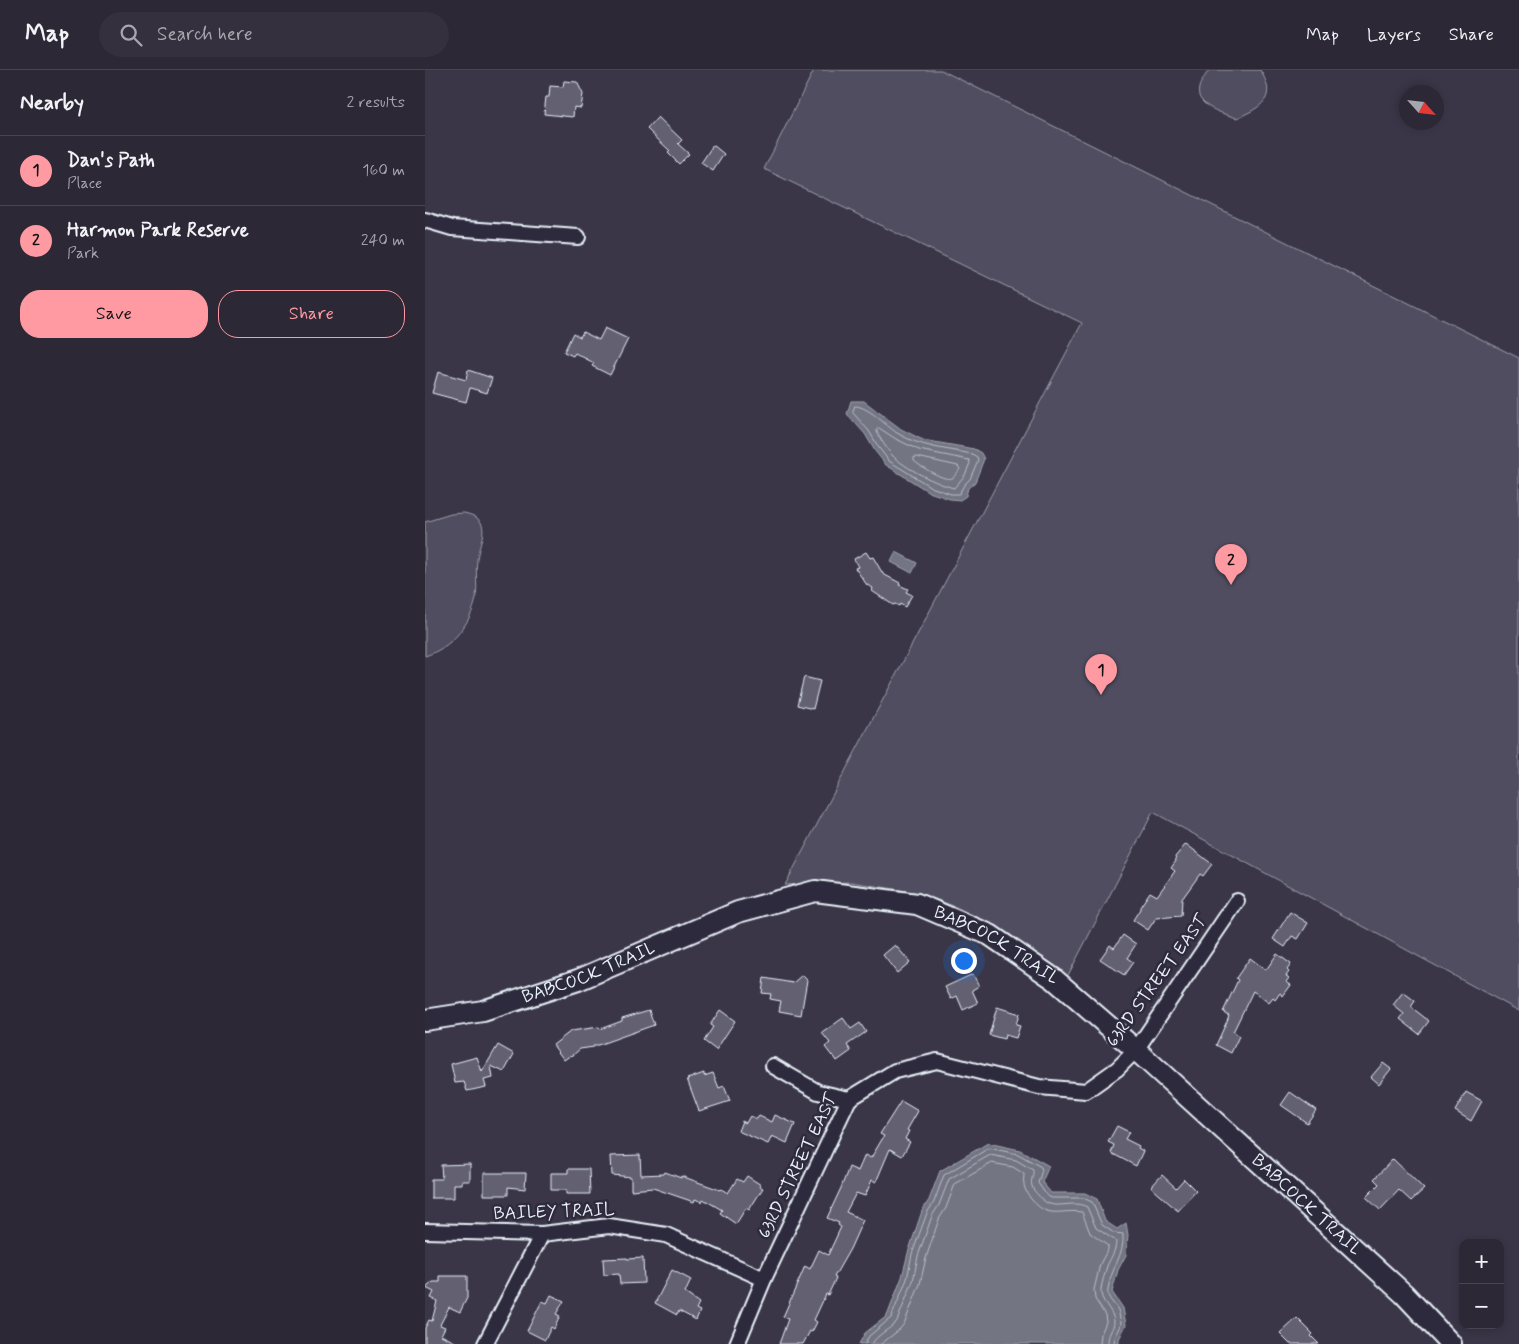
<!DOCTYPE html>
<meta charset="utf-8">
<style>
body{margin:0;font-family:Mynerve,sans-serif;background:#34303e;color:#f1f3f6}
.controls{position:absolute;right:15px;bottom:15px;display:grid;overflow:hidden;border-radius:10px;box-shadow:0 2px 8px #0003}
.controls button{width:45px;height:45px;display:grid;place-items:center;padding:0;border:0;border-bottom:1px solid #484451;background:#2c2836;color:#f1f3f6;font:25px sans-serif}
.compass{position:absolute;left:974px;top:15px;width:45px;height:45px;border-radius:50%;background:#2c2836;box-shadow:0 2px 8px #0003;rotate:117deg}
.you{position:absolute;left:538px;top:890px;width:18px;height:18px;margin:-12px;border:4px solid #fff;border-radius:50%;background:#1a73e8;box-shadow:0 0 0 8px #1a73e833}
.badge{display:grid;place-items:center;width:32px;height:32px;border-radius:50%;background:#ff9aa2;color:#111;font-size:16px;font-weight:700}
.pin{position:absolute;translate:-50% -41px;filter:drop-shadow(0 1px 2px #0008)}
.pin::after{content:'';position:absolute;top:26px;width:18px;height:15px;background:inherit;clip-path:polygon(0 0,100% 0,50% 100%)}
.list{margin:0;padding:0;list-style:none}
h2{display:flex;justify-content:space-between;align-items:center;height:65px;margin:0;padding:0 20px;font-size:21px}
h2 small{font-size:16px;font-weight:400;color:#a6a6ad}
.list li{display:grid;grid-template-columns:32px 1fr auto;gap:15px;align-items:center;box-sizing:border-box;height:70px;padding:0 20px;border-top:1px solid #484451}
.list b{display:block;font-size:19px;white-space:nowrap}
.list p{margin:0;font-size:16px;white-space:nowrap;color:#a6a6ad}
.list em{font-size:16px;font-style:normal;color:#a6a6ad}
.actions{display:flex;gap:10px;padding:15px 20px}
.actions a{flex:1;padding:11px 0;border:1px solid #ff9aa2;border-radius:20px;text-align:center;font-size:18px;color:#ff9aa2}
.actions .main{background:#ff9aa2;color:#111}
.icon{flex:none;width:28px;height:28px;fill:none;stroke:currentColor;stroke-width:2;stroke-linecap:round;stroke-linejoin:round}
.map{position:relative;flex:none;width:1094px;height:1274px;overflow:hidden}
header{display:flex;align-items:center;gap:30px;box-sizing:border-box;height:70px;padding:0 25px;background:#2c2836;border-bottom:1px solid #484451}
header strong{font-size:24px}
nav{display:flex;gap:28px;margin-inline-start:auto;font-size:18px}
.search{width:350px;height:45px;background:#34303e;display:flex;align-items:center;gap:12px;box-sizing:border-box;padding:0 18px;border-radius:28px;color:#a6a6ad;font-size:19px}
main{display:flex}
aside{flex:1;background:#2c2836}
.map>svg:first-child{display:block}
.green{fill:#504e5f;stroke:#9ca0ac}
.water{fill:#737482;stroke:#a2a6b1}
.lines{fill:none;stroke-linecap:round;stroke-linejoin:round}
.shore{stroke:#b9bfc9;stroke-width:1}
.building{fill:#636171;stroke:#e8f1f8}
.street-casing{stroke:#e8f1f8;stroke-width:18}
.secondary-casing{stroke:#e8f1f8;stroke-width:24}
.street{stroke:#2f2a3d;stroke-width:14}
.secondary{stroke:#2f2a3d;stroke-width:20}
.labels{text-anchor:middle;dominant-baseline:central;stroke-width:5;stroke-linejoin:round;paint-order:stroke}
.street-label{font-size:18px;fill:#e8f1f8;stroke:#2f2a3d}
</style>
<header>
<strong>Map</strong>
<div class="search"><svg class="icon" aria-label="search" viewBox="0 0 24 24"><circle cx="10" cy="10" r="6"/><path d="M15 15l6 6"/></svg>Search here</div>
<nav><a>Map</a><a>Layers</a><a>Share</a></nav>
</header>
<main>
<aside>
<h2>Nearby<small>2 results</small></h2>
<ul class="list">
<li><span class="badge">1</span><div><b>Dan's Path</b><p>Place</p></div><em>160 m</em></li>
<li><span class="badge">2</span><div><b>Harmon Park Reserve</b><p>Park</p></div><em>240 m</em></li>
</ul>
<div class="actions"><a class="main">Save</a><a>Share</a></div>
</aside>
<div class="map">
<svg width="1094" height="1274" viewBox="0 0 1094 1274">
<rect width="100%" height="100%" fill="#3a3648"/>
<filter id="ink" filterUnits="userSpaceOnUse"><feTurbulence type="fractalNoise" baseFrequency=".02" numOctaves="2"/><feDisplacementMap in="SourceGraphic" scale="10" xChannelSelector="R" yChannelSelector="G"/><feConvolveMatrix kernelMatrix="1 2 1 2 8 2 1 2 1" color-interpolation-filters="sRGB"/></filter>
<g filter="url(#ink)">
<g class="green">
<polygon points="389,0 516,0 1094,288 1094,941 728,742 641,909 611,883 570,856 531,837 494,823 426,812 360,815 657,253 339,99"/>
<path d="M784 0H835C853 28 837 37 812 48 799 44 769 36 774 18 775 12 781 5 784 0Z"/>
<path d="M39 443C69 449 55 469 52 489 50 502 53 515 51 528 46 554 26 578 0 586V452L26 444Z"/>
</g>
<g class="water">
<polygon points="426,331 439,331 476,359 498,370 549,379 556,383 559,389 550,412 543,418 541,426 535,430 525,429 504,422 461,395 450,381 440,364 422,344"/>
<polygon points="471,482 492,493 487,503 466,492"/>
<polygon points="563,1073 595,1080 624,1096 617,1112 626,1123 660,1123 672,1129 680,1151 692,1159 701,1153 703,1165 701,1185 693,1200 687,1222 698,1238 701,1255 694,1269 694,1274 434,1274 440,1263 462,1246 477,1207 483,1183 497,1141 504,1130 515,1101"/>
</g>
<g class="lines">
<g class="shore">
<path d="M430 336C443 336 460 355 472 363 494 377 522 379 547 384L552 387 553 390 545 409 539 415 534 424H526L506 417 464 391 454 378 444 361 428 343Z"/>
<path d="M454 358 471 369 494 380 544 390 545 393 540 405 529 418C512 414 479 398 467 385 461 378 456 370 452 362V360Z"/>
<path d="M492 387 533 396 535 399C533 401 530 407 527 408 520 412 495 396 489 391V388Z"/>
<path d="M440 1274 444 1266 466 1248 482 1209 487 1184 502 1143 509 1132 519 1105 564 1078 593 1084 616 1097 617 1100 613 1113 622 1126 627 1128H658L667 1132 677 1155 689 1163 698 1164C700 1185 685 1199 683 1220 681 1228 690 1234 693 1240 694 1243 695 1249 696 1252 696 1260 689 1265 689 1274"/>
<path d="M447 1274C452 1264 465 1260 472 1251L488 1211 493 1186 507 1146 514 1135 524 1109 565 1085 591 1090 608 1100C609 1105 605 1110 607 1116 608 1120 611 1123 614 1126 628 1144 645 1128 662 1137L671 1158 691 1171C691 1181 686 1187 682 1196 680 1203 677 1212 676 1219 674 1232 689 1239 689 1252 689 1259 682 1264 683 1274"/>
<path d="M456 1274 474 1260 479 1254 495 1214 501 1188 514 1149 521 1138 530 1114 567 1093 588 1097 599 1104C599 1107 598 1111 599 1115 600 1121 603 1124 606 1129 624 1150 634 1139 657 1142L665 1163 683 1176V1179L675 1194 669 1220 670 1229 680 1245 681 1252 676 1264 675 1274"/>
</g>
</g>
<g class="building">
<polygon points="139,11 152,12 158,24 156,38 149,37 148,47 119,44 121,27 124,27 125,16 138,17"/>
<polygon points="233,47 257,70 253,74 264,84 254,94 243,83 245,81 222,59"/>
<polygon points="288,75 299,84 288,101 276,93"/>
<polygon points="180,258 203,269 185,305 167,296 169,293 150,283 148,286 139,282 148,263 155,267 158,262 174,270"/>
<polygon points="43,300 67,308 62,323 45,318 41,332 7,323 13,302 41,310"/>
<polygon points="441,482 445,488 448,487 458,504 475,513 474,515 483,519 481,522 487,525 480,537 475,534 474,536 470,534 468,535 447,521 448,518 442,515 430,498 433,497 429,489"/>
<polygon points="379,607 395,611 388,639 372,635"/>
<polygon points="761,774 787,794 778,806 775,804 757,829 756,846 731,848 723,860 708,850 715,839 715,837 725,822 732,826 750,801 746,798 751,791 750,787"/>
<polygon points="865,842 883,853 873,869 867,866 860,877 848,869"/>
<polygon points="698,865 711,874 702,888 708,892 699,905 675,889 685,875 689,878"/>
<polygon points="470,875 485,892 472,903 458,885"/>
<polygon points="852,884 866,894 862,900 864,902 861,906 864,908 861,912 866,915 858,926 855,923 850,930 848,928 844,933 828,921 808,962 814,966 806,983 791,975 802,951 804,945 798,942 813,910 811,908 825,888 841,900"/>
<polygon points="548,904 554,916 547,920 553,933 538,940 532,926 526,929 520,917"/>
<polygon points="377,905 382,910 376,945 354,941 356,931 345,929 346,924 337,923 339,908 368,913"/>
<polygon points="978,922 990,931 986,937 1004,951 994,964 975,949 979,944 968,935"/>
<polygon points="572,937 594,944 591,955 595,956 591,968 580,965 579,969 564,965"/>
<polygon points="224,940 229,955 173,975 169,975 169,977 155,979 147,986 146,985 139,990 128,975 146,961 174,957 175,959 197,951 197,948"/>
<polygon points="295,940 310,951 291,980 279,971 288,957 285,955"/>
<polygon points="418,948 426,959 435,953 441,962 422,975 426,981 412,991 408,985 407,986 400,977 405,973 397,963"/>
<polygon points="73,975 89,984 79,1002 66,996 68,1008 59,1010 61,1017 42,1021 39,1012 30,1013 26,994 52,987 57,1002"/>
<polygon points="958,993 966,999 954,1014 946,1007"/>
<polygon points="279,1003 279,1006 288,1003 294,1018 299,1016 305,1031 274,1041 262,1009"/>
<polygon points="865,1022 891,1040 882,1053 856,1035"/>
<polygon points="1041,1022 1057,1031 1046,1051 1030,1041"/>
<polygon points="476,1031 493,1041 482,1060 484,1061 480,1069 485,1072 477,1086 465,1079 451,1112 447,1110 440,1126 431,1123 421,1142 438,1150 425,1179 409,1207 411,1208 403,1225 401,1224 389,1250 392,1252 387,1262 385,1261 378,1274 354,1274 363,1249 358,1247 380,1196 385,1199 394,1180 403,1185 416,1157 413,1155 414,1153 402,1148 416,1118 424,1097 433,1101 440,1085 446,1088 459,1066 455,1064"/>
<polygon points="350,1045 370,1054 362,1073 347,1066 343,1074 313,1061 317,1051 321,1053 325,1046 332,1049 334,1046 347,1052"/>
<polygon points="692,1056 704,1062 700,1069 714,1076 713,1078 718,1081 711,1096 686,1083 689,1075 683,1072"/>
<polygon points="215,1085 216,1105 239,1104 240,1102 256,1108 256,1106 295,1120 296,1119 303,1123 312,1109 318,1112 322,1106 336,1115 335,1117 338,1118 324,1140 321,1138 311,1154 295,1143 297,1140 278,1129 277,1132 270,1129 269,1132 228,1118 206,1120 206,1107 187,1105 186,1086"/>
<polygon points="968,1089 999,1119 986,1131 974,1120 955,1140 941,1127 954,1114 949,1109"/>
<polygon points="45,1094 45,1111 37,1111 37,1114 29,1114 29,1128 6,1128 6,1109 17,1109 16,1095"/>
<polygon points="143,1099 164,1099 165,1124 141,1124 141,1120 126,1120 126,1103 143,1103"/>
<polygon points="59,1103 101,1103 100,1119 83,1117 83,1125 59,1125"/>
<polygon points="737,1105 751,1118 759,1109 771,1121 753,1141 726,1117"/>
<polygon points="202,1188 202,1189 218,1188 219,1213 195,1214 194,1204 179,1205 178,1189"/>
<polygon points="247,1200 266,1210 260,1223 274,1233 271,1239 275,1241 271,1250 254,1241 252,1245 230,1233"/>
<polygon points="15,1206 42,1206 42,1228 35,1242 24,1237 15,1255 20,1257 16,1265 34,1274 0,1274 0,1258 4,1250 7,1251 12,1231 6,1228 9,1222 1,1218 8,1212 15,1212"/>
<polygon points="126,1225 139,1231 131,1244 135,1246 129,1259 126,1257 120,1270 102,1261 117,1231 122,1233"/>
<polygon points="872,1248 888,1264 886,1266 894,1274 865,1274 855,1264"/>
</g>
<g class="lines">
<g class="street-casing">
<g id="street">
<polyline points="0,150 27,158 153,167"/>
<polyline points="348,996 393,1022 424,1029"/>
<polyline points="0,1161 117,1164 184,1156 241,1165 339,1209"/>
<polyline points="60,1274 117,1164"/>
<polyline points="312,1274 339,1209 424,1029 470,1001 512,991 614,1017 661,1021 692,999 711,980 812,831"/>
</g>
</g>
<g class="secondary-casing">
<g id="secondary">
<path id="s1" d="M0 950 58 941 153 910 313 842 390 821 492 834 565 865 629 909 711 980 979 1224 1026 1274"/>
</g>
</g>
<use href="#street" class="street"/>
<use href="#secondary" class="secondary"/>
</g>
</g>
<g class="labels">
<g class="street-label">
<text stroke="none"><textPath href="#s1" startOffset="605">BABCOCK TRAIL</textPath></text>
<text stroke="none"><textPath href="#s1" startOffset="171">BABCOCK TRAIL</textPath></text>
<text transform="translate(732 911) rotate(-54)">63RD STREET EAST</text>
<text transform="translate(373 1096) rotate(-64)">63RD STREET EAST</text>
<text stroke="none"><textPath href="#s1" startOffset="1011">BABCOCK TRAIL</textPath></text>
<text transform="translate(129 1142) rotate(-2)">BAILEY TRAIL</text>
</g>
</g>
</svg>
<div class="controls">
<button>+</button>
<button>−</button>
</div>
<svg class="compass" viewBox="-18 -18 36 36"><path d="M0-13l5 13h-10z" fill="#e53935"/><path d="M0 13l5-13h-10z" fill="#a6a6ad"/></svg>
<div class="you"></div>
<div class="pin badge" style="left:676px;top:625px">1</div>
<div class="pin badge" style="left:806px;top:515px">2</div>
</div>
</main>
